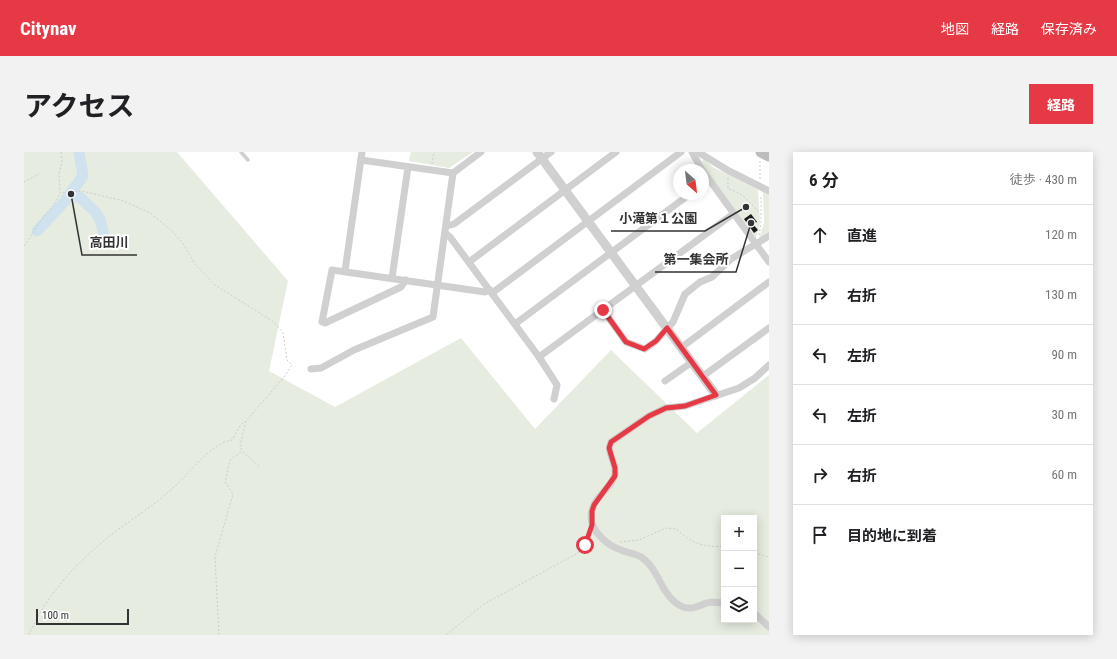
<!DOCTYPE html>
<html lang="ja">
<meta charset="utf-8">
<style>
body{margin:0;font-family:"Roboto Condensed","Noto Sans JP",sans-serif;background:#f2f2f2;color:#202124}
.controls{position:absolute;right:12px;bottom:12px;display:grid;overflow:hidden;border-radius:0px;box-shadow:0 2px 10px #0003}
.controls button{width:36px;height:36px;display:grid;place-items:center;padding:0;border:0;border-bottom:1px solid #e0e0e0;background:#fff;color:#202124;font:20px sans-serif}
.compass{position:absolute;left:649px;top:12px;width:36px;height:36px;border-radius:50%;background:#fff;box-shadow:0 2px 10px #0003;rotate:152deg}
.scale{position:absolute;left:12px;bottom:10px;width:93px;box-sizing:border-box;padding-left:4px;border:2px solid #333;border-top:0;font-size:11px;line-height:14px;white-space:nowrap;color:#333;-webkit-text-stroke:3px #fff;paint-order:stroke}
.stop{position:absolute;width:12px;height:12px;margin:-9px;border:3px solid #e63946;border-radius:50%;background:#fff}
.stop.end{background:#e63946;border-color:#fff;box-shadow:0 1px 4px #0008}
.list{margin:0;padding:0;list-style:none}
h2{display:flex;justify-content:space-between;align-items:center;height:52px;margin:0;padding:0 16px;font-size:17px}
h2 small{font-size:13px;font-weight:400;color:#757577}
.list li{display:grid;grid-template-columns:26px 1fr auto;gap:12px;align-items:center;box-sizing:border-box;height:60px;padding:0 16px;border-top:1px solid #e0e0e0}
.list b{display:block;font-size:15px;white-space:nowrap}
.list em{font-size:13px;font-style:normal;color:#757577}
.icon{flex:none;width:22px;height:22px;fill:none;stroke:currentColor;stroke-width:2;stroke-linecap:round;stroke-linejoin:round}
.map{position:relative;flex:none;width:745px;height:483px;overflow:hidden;border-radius:0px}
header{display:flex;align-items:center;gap:24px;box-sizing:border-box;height:56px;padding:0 20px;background:#e63946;color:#fff}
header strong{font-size:19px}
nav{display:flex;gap:22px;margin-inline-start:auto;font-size:14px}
.intro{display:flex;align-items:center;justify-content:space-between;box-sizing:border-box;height:96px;padding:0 24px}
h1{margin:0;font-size:28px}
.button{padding:10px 18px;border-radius:0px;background:#e63946;color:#fff;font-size:14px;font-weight:700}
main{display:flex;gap:24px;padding:0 24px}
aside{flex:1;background:#fff;border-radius:0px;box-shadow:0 2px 10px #0003}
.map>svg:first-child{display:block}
.green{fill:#e6ecdf;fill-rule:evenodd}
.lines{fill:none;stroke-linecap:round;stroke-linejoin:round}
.river{stroke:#cfe2ee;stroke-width:11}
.building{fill:#1a1a1a}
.path{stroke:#cdcdcd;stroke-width:1;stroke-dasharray:2 2;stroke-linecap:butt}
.service{stroke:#d0d0d0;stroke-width:3.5}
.minor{stroke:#d0d0d0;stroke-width:7}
.tertiary{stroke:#d0d0d0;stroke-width:9}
.secondary{stroke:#bdbdbd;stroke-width:11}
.route{stroke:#e63946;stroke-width:5}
.leader{fill:none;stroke:#333;stroke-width:1.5}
.callout-dot{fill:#333;stroke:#fff;stroke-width:1.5}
.callout-label{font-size:13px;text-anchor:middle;font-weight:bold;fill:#333;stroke:#fff;stroke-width:4;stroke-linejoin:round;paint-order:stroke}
</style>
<header>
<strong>Citynav</strong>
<nav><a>地図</a><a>経路</a><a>保存済み</a></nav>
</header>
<div class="intro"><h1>アクセス</h1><a class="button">経路</a></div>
<main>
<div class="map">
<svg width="745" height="483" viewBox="0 0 745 483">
<rect width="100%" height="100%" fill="#fff"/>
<g class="green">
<path d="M0 0H153L264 129 245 219 311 255 437 186 511 277 587 198 673 281 745 223V483H0ZM700 366H730V468H700Z"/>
<polygon points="387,0 449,0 425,16 385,9"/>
<polygon points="680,7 689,15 734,38 736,71 732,86 677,11"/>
<polygon points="739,40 745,43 745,80 736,87 735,86 740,71"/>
</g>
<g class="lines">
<g class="river">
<path d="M47 42C56 43 57 47 63 52 77 64 78 70 80 88"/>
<polyline points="13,79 40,50 59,24 55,0"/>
</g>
</g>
<polygon class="building" points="727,62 733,70 729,72 734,78 730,81 720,67"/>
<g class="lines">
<g class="path">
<polyline points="37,0 38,9 35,22 36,41 58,39 100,49 126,61 148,79 160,93 171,112 191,133 250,170 259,181 263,208 268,213 260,225 222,269 216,294 218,299 235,314"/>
<polyline points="408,12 410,0"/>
<path d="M704 26V37C719 40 726 52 737 62"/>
<polyline points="736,27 736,9"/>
<polyline points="0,30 15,22"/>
<polyline points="735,83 737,71 737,43"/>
<path d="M0 94C7 86 10 78 16 70 23 60 31 53 36 41"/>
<path d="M596 390 615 388 642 376 653 377C666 391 681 396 700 394"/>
<polyline points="730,401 745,405"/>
<path d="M5 483C21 444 54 409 87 383 108 367 131 353 150 335 166 321 187 291 208 288L216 274 221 269"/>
<polyline points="195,483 191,405 209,342 201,330 206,308 217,300"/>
<polyline points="422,483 460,452 554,401 561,393 565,381"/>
</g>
<polyline class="service" points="217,0 224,8"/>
<g class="minor">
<polyline points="668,0 678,18"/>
<polyline points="674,0 705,19 745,39"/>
<polyline points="337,8 429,21 457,0"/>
<polyline points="679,19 745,110"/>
<polyline points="423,74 430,72 527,0"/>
<polyline points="421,81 426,85 515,205 709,62"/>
<polyline points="445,110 592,0"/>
<polyline points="321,119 338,0"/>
<polyline points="368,126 384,15"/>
<polyline points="382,128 377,135 301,171 298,170 308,118 461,140 466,138"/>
<polyline points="468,141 657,0"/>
<polyline points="579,158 602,190 621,197 632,189 649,170 661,142 676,130 688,125 707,107 745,84"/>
<polyline points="491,172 666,42"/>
<polyline points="658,195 745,130"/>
<polyline points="515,205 533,233 530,247"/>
<polyline points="287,217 297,216 330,198 409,165 429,21"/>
<polyline points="679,224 745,176"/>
<polyline points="641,229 668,210"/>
<path d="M700 451C696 451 692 450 688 450 677 451 671 459 659 455 637 446 636 417 617 405 611 401 603 401 597 398 584 394 568 380 567 366 567 344 588 338 591 322 593 311 582 302 587 290L625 264 642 256 661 254 715 236 731 226 745 213"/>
<polyline points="730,461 745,475"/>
</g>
<polyline class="tertiary" points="513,0 692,243"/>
<polyline class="secondary" points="737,0 745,4"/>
</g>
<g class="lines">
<polyline class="route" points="561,393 568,373 568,359 570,353 591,324 591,316 585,296 587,290 625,264 642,256 661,254 692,243 643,176 632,189 620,197 602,190 579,158"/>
</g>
<path class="leader" d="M722 55L681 79H587M47 42L58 103H113M727 71L712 120H631"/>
<g class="callout-dot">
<circle cx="722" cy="55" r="4"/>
<circle cx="47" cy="42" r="4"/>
<circle cx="727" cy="71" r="4"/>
</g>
<g class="callout-label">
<text x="634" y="71">小滝第１公園</text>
<text x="85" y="95">高田川</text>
<text x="672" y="112">第一集会所</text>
</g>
</svg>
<div class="controls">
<button>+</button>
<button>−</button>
<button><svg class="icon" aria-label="layers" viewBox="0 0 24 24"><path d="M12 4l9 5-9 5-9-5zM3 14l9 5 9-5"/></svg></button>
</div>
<svg class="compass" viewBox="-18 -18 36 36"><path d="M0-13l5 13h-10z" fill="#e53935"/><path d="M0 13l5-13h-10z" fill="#757577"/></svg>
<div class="scale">100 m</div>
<div class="stop" style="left:561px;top:393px"></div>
<div class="stop end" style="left:579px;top:158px"></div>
</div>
<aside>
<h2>6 分<small>徒歩 · 430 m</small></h2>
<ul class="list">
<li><svg class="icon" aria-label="ahead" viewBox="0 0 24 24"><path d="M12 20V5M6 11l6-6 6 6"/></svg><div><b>直進</b></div><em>120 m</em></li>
<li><svg class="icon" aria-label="right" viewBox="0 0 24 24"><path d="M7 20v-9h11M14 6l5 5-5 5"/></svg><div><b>右折</b></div><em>130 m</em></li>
<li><svg class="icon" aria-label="left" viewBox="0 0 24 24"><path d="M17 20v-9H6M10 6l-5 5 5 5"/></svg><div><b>左折</b></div><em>90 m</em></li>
<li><svg class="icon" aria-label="left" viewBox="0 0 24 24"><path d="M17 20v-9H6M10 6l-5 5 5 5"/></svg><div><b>左折</b></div><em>30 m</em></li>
<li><svg class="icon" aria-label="right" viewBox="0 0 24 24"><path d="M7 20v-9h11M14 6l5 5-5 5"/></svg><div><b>右折</b></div><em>60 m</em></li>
<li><svg class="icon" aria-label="arrive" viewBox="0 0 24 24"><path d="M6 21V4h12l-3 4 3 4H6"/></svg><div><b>目的地に到着</b></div></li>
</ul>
</aside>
</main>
